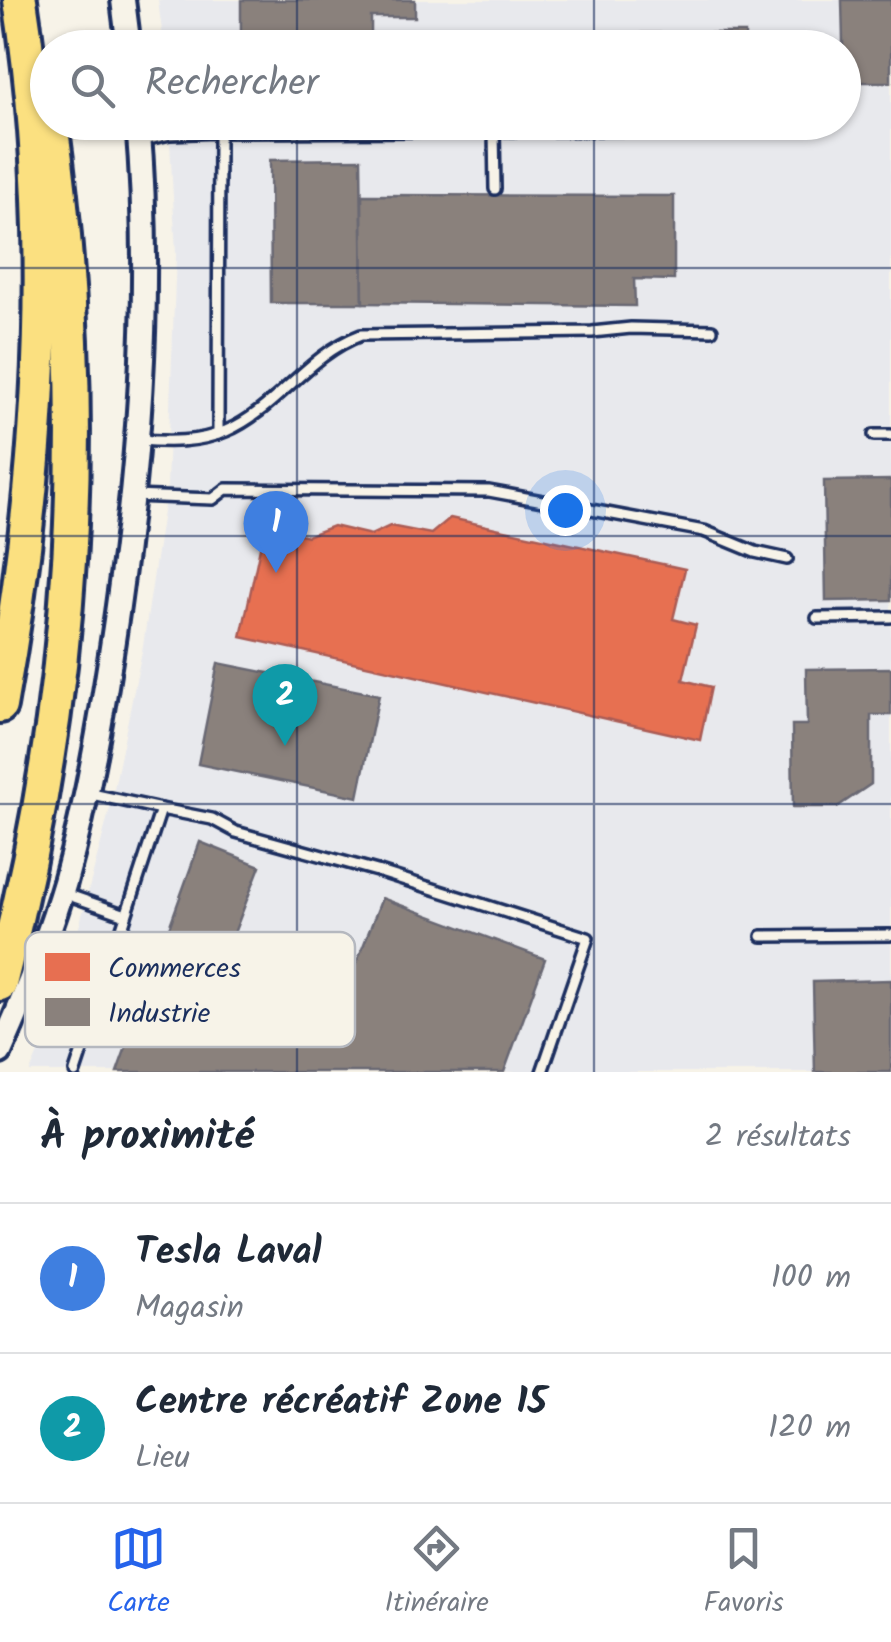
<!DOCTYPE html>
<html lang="fr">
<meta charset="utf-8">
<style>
body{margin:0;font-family:Kalam,sans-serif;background:#f6f6f7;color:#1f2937}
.you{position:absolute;left:565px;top:510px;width:35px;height:35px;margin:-25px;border:8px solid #fff;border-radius:50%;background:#1a73e8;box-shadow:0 0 0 15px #1a73e833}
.badge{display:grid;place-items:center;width:65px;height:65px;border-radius:50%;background:#2563eb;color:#fff;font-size:32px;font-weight:700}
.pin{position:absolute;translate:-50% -82px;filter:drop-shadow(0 2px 5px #0008)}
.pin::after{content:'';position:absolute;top:52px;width:35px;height:30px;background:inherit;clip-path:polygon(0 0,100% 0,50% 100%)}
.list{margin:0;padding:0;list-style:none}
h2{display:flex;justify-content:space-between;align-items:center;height:130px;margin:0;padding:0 40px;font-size:42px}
h2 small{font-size:32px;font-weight:400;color:#747a83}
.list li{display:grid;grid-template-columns:65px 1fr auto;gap:30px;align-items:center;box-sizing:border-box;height:150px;padding:0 40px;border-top:2px solid #e0e1e3}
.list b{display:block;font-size:38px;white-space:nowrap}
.list p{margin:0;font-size:32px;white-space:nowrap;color:#747a83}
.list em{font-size:32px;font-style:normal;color:#747a83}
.icon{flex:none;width:55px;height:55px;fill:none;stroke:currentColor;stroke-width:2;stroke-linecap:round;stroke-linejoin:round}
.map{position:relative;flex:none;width:891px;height:1072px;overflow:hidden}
.search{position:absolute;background:#fff;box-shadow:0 2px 8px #0004;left:30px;right:30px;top:30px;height:110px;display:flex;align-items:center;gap:25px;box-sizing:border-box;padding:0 35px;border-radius:55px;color:#747a83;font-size:38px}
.sheet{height:430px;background:#fff}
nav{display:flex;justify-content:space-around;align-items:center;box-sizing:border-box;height:140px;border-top:2px solid #e0e1e3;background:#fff;font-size:28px;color:#747a83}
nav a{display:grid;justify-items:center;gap:5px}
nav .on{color:#2563eb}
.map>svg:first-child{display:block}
.built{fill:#e8e9ed}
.shops{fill:#e76f51;stroke:#aa5c55;stroke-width:2.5}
.industry{fill:#8a817c;stroke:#696873;stroke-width:2.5}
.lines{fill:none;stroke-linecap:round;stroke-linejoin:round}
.service-casing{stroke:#1b2f5e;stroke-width:16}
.tertiary-casing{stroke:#1b2f5e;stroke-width:30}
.motorway-casing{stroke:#1b2f5e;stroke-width:40}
.service{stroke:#f7f3e8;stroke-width:9}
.tertiary{stroke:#f7f3e8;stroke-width:22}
.motorway{stroke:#fbe080;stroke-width:32}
.grid{fill:none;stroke:#1b2f5e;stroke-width:2.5;stroke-opacity:0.55}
.key{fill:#f7f3e8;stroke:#b5b8bf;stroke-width:2.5}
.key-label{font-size:28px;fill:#1b2f5e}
</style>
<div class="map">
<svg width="891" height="1072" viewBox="0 0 891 1072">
<rect width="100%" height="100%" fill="#f7f3e8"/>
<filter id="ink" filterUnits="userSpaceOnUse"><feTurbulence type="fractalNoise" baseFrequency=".01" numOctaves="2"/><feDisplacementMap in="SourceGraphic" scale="20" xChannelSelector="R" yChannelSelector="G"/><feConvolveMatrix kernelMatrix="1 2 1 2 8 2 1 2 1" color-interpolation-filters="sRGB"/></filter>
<g filter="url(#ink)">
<polygon class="built" points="158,0 891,0 891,1072 30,1072 60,1000 110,808 143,646 167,485 176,254 169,123 844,122 844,48 164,47"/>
<polygon class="shops" points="450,518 685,569 673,619 696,625 683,680 711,687 700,740 241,637 265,524 307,536 333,526 371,535 390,526 431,534"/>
<g class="industry">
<polygon points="241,0 415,0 415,17 371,17 371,48 241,48"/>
<polygon points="842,0 891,0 891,82 844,82"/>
<rect x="642" y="33" width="103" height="15"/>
<polygon points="361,159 363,303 271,303 270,160"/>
<polygon points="362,195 674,196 674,280 634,279 635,306 363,303"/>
<polygon points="891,480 891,600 826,601 824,481"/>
<polygon points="218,663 379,695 358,797 198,764"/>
<polygon points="891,668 891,715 871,715 871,784 837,807 793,807 792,725 807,725 806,669"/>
<polygon points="200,842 260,866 224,959 344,995 382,898 545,959 504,1072 117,1072"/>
<polygon points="891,980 891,1072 815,1072 813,982"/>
</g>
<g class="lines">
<g class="service-casing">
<g id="service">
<polyline points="494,131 495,189"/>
<polyline points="219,132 651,130"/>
<polyline points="139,141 170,134 219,132 218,434"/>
<polyline points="874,435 891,435"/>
<path d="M139 440C168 442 198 443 226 431 276 410 307 355 361 335L592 332 631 328 712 330"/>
<polyline points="132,496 213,499 226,489 489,491 704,531 755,552 787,559"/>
<polyline points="817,618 891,617"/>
<polyline points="161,809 212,819 236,832 377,871 588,938 542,1072"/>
<polyline points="63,893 126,915"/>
<polyline points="762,936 891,935"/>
<polyline points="75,1072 161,809 87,793"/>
</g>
</g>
<g class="tertiary-casing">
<g id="tertiary">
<polyline points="123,0 129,48"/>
<path d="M0 1052C25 996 48 940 65 882 90 792 105 698 118 606 141 447 152 284 138 122"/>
</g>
</g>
<g class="motorway-casing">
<g id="motorway">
<path d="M0 706C42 475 56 234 20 0"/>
<path d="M0 984C76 695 92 418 51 122"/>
</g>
</g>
<use href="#service" class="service"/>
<use href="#tertiary" class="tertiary"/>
<use href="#motorway" class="motorway"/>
</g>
</g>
<path class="grid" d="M297 0V48M594 0V48M297 122V1072M594 122V1072M0 268H891M0 536H891M0 804H891"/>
<rect x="25" y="932" width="330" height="115" rx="15" class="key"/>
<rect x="45" y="953" width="45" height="28" fill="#e76f51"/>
<rect x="45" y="998" width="45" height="28" fill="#8a817c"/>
<g class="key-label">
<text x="108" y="977">Commerces</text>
<text x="108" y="1022">Industrie</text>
</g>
</svg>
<div class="you"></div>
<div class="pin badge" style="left:276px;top:573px;background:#3f7fe0">1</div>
<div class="pin badge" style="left:285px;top:746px;background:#0f9aa8">2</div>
<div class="search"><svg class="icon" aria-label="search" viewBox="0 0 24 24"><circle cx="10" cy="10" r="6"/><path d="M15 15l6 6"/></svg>Rechercher</div>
</div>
<section class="sheet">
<h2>À proximité<small>2 résultats</small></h2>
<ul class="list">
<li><span class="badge" style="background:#3f7fe0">1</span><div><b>Tesla Laval</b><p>Magasin</p></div><em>100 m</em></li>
<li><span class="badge" style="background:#0f9aa8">2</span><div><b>Centre récréatif Zone 15</b><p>Lieu</p></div><em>120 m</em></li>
</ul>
</section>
<nav>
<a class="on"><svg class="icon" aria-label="map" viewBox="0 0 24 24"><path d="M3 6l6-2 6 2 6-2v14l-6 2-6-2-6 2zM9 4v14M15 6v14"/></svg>Carte</a>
<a><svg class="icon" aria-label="directions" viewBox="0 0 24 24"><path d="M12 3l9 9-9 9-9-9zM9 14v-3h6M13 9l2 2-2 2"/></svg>Itinéraire</a>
<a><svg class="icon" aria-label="saved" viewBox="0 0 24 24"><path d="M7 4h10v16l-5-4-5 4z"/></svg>Favoris</a>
</nav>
